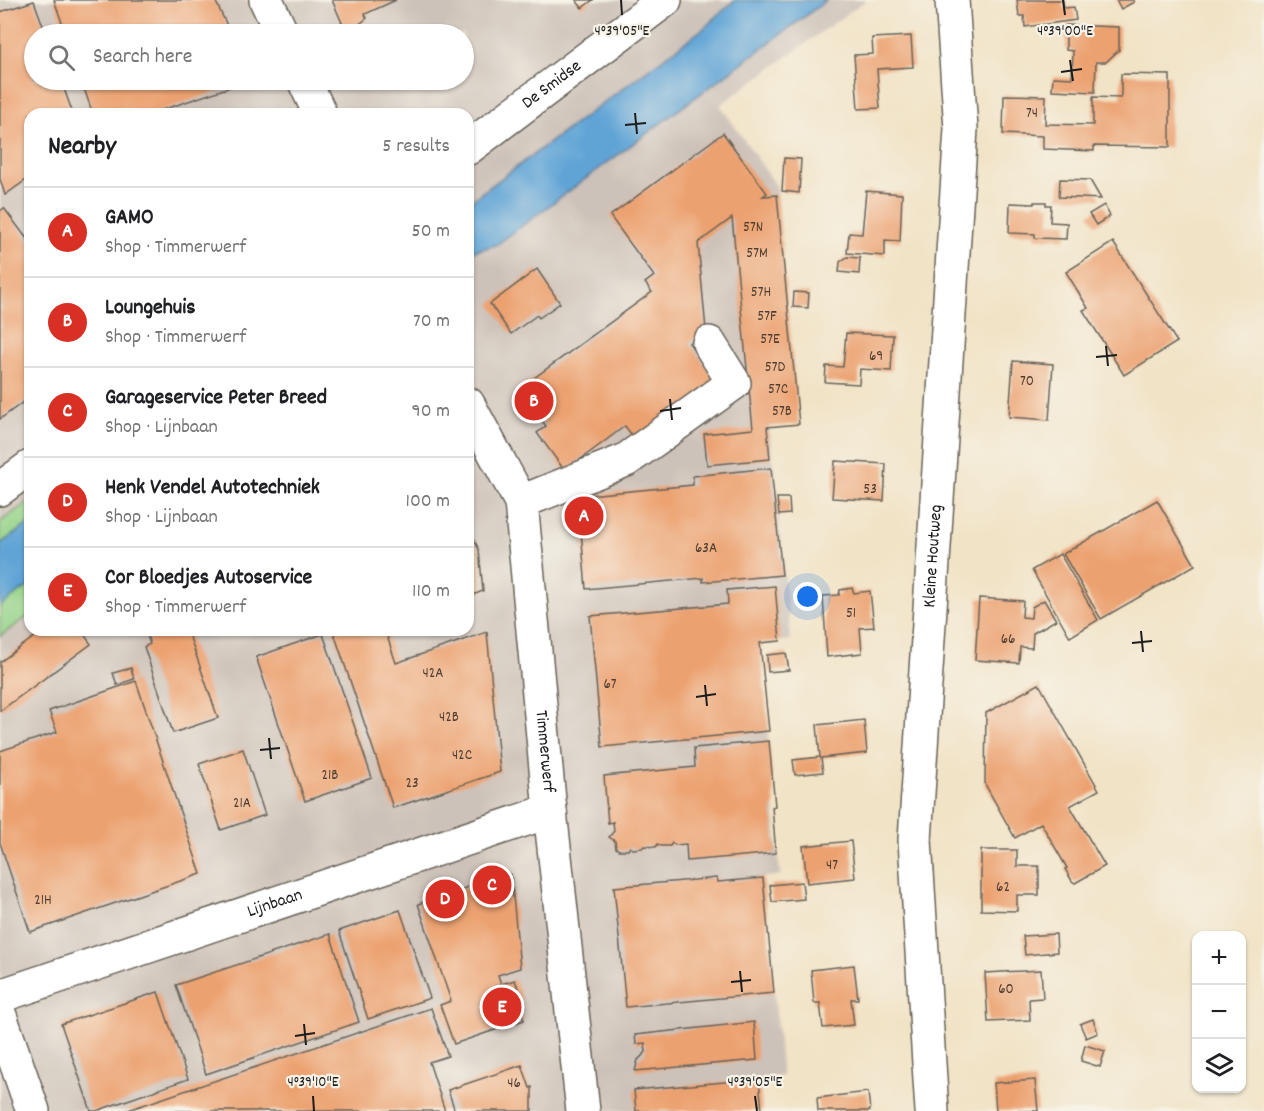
<!DOCTYPE html>
<meta charset="utf-8">
<style>
body{margin:0;font-family:Dekko,sans-serif;background:#f2f2f2;color:#202124}
.controls{position:absolute;right:18px;bottom:18px;display:grid;overflow:hidden;border-radius:12px;box-shadow:0 2px 4px #0004}
.controls button{width:54px;height:54px;display:grid;place-items:center;padding:0;border:0;border-bottom:2px solid #e0e0e0;background:#fff;color:#202124;font:30px sans-serif}
.you{position:absolute;left:808px;top:597px;width:21px;height:21px;margin:-15px;border:4px solid #fff;border-radius:50%;background:#1a73e8;box-shadow:0 0 0 9px #1a73e833}
.badge{display:grid;place-items:center;width:39px;height:39px;border-radius:50%;background:#d93025;color:#fff;font-size:20px;font-weight:700}
.pin{position:absolute;translate:-50% -50%;border:3px solid #fff;box-shadow:0 2px 6px #0006}
.list{margin:0;padding:0;list-style:none}
h2{display:flex;justify-content:space-between;align-items:center;height:78px;margin:0;padding:0 24px;font-size:26px}
h2 small{font-size:20px;font-weight:400;color:#757577}
.list li{display:grid;grid-template-columns:39px 1fr auto;gap:18px;align-items:center;box-sizing:border-box;height:90px;padding:0 24px;border-top:2px solid #e0e0e0}
.list b{display:block;font-size:22px;white-space:nowrap}
.list p{margin:0;font-size:20px;white-space:nowrap;color:#757577}
.list em{font-size:20px;font-style:normal;color:#757577}
.icon{flex:none;width:33px;height:33px;fill:none;stroke:currentColor;stroke-width:2;stroke-linecap:round;stroke-linejoin:round}
.map{position:relative;flex:none;width:1264px;height:1111px;overflow:hidden}
.search{position:absolute;background:#fff;box-shadow:0 2px 4px #0004;left:24px;top:24px;width:450px;height:66px;display:flex;align-items:center;gap:15px;box-sizing:border-box;padding:0 21px;border-radius:33px;color:#757577;font-size:22px}
.panel{position:absolute;background:#fff;box-shadow:0 2px 4px #0004;left:24px;top:108px;width:450px;height:528px;border-radius:18px}
.map>svg:first-child{display:block}
.industrial{fill:#cdc2b9;fill-rule:evenodd}
.green{fill:#95d389;stroke:#587852;stroke-width:1.5}
.water{fill:#61a4d6;stroke:#3e6079;stroke-width:1.5}
.building{fill:#eca170}
.lines{fill:none;stroke-linecap:round;stroke-linejoin:round}
.minor-casing{stroke:#676258;stroke-width:36}
.minor{stroke:#fff;stroke-width:33}
.ticks{fill:none;stroke:#1c1c1c;stroke-width:2}
.labels{text-anchor:middle;dominant-baseline:central;stroke-width:4.5;stroke-linejoin:round;paint-order:stroke}
.number-label{font-size:15px;fill:#503d31}
.street-label{font-size:18px;fill:#1c1c1c;stroke:#f7f3e8}
.ticks-label{font-size:15px;text-anchor:middle;fill:#1c1c1c;stroke:#f7f3e8;stroke-width:4.5;stroke-linejoin:round;paint-order:stroke}
</style>
<div class="map">
<svg width="1264" height="1111" viewBox="0 0 1264 1111">
<rect width="100%" height="100%" fill="#f7f3e8"/>
<filter id="ink" filterUnits="userSpaceOnUse"><feTurbulence type="fractalNoise" baseFrequency=".0167" numOctaves="2"/><feDisplacementMap in="SourceGraphic" scale="12" xChannelSelector="R" yChannelSelector="G"/><feConvolveMatrix kernelMatrix="1 2 1 2 8 2 1 2 1" color-interpolation-filters="sRGB"/></filter>
<filter id="wash" filterUnits="userSpaceOnUse"><feTurbulence type="fractalNoise" baseFrequency=".008" numOctaves="4" result="noise"/><feDisplacementMap in="SourceGraphic" scale="24" xChannelSelector="R" yChannelSelector="G"/><feGaussianBlur stdDeviation="1.35" result="paint"/><feColorMatrix in="noise" values="0 0 0 0 0 0 0 0 0 0 0 0 0 0 0 0 0 1.4 0 .05"/><feComposite in="paint" operator="in"/></filter>
<g filter="url(#wash)">
<rect width="100%" height="100%" fill="#f1e3c6"/>
<path class="industrial" d="M0 0H866L720 105 777 187 794 413H768L791 640 760 643 780 875 763 878 782 1076 759 1079 762 1111H0ZM34 34H464V80H34ZM30 114H468V630H30Z"/>
<g class="green">
<polygon points="30,501 30,523 0,544 0,522"/>
<polygon points="30,585 30,615 0,636 0,606"/>
</g>
<g class="water">
<polygon points="735,0 827,0 496,245 474,251 468,249 468,203 704,28"/>
<polygon points="30,523 30,585 0,606 0,544"/>
</g>
<g id="blocks">
<g class="building">
<polygon points="54,0 215,0 231,34 66,34"/>
<polygon points="332,0 396,0 365,14 367,18 347,34"/>
<polygon points="576,0 593,0 582,8"/>
<polygon points="1017,0 1063,0 1064,8 1074,7 1076,20 1025,27 1024,16 1019,16"/>
<polygon points="1116,0 1133,0 1134,2 1121,9"/>
<polygon points="34,1 46,34 34,34 34,80 61,80 73,114 30,114 30,177 5,195 0,179 0,12"/>
<polygon points="1066,25 1119,27 1119,50 1106,62 1096,62 1095,92 1052,90 1053,77 1072,78 1073,51 1066,50"/>
<polygon points="911,36 913,67 877,69 880,108 858,109 854,55 873,54 872,38"/>
<polygon points="1121,74 1170,75 1170,147 1094,146 1094,151 1043,149 1043,136 1003,134 1004,95 1046,96 1045,124 1093,125 1093,97 1121,98"/>
<polygon points="81,80 251,80 150,114 93,114"/>
<polygon points="723,133 767,193 763,196 777,195 799,424 767,427 770,459 707,465 704,434 753,429 732,218 698,243 706,330 689,343 720,385 639,445 625,426 565,471 537,433 546,426 519,389 652,292 645,283 654,276 610,216"/>
<polygon points="784,158 801,159 799,193 782,191"/>
<polygon points="1060,179 1090,180 1101,199 1059,197"/>
<polygon points="866,191 902,194 900,241 885,240 885,256 847,253 849,233 862,234"/>
<polygon points="1034,202 1046,202 1046,205 1051,205 1050,222 1067,223 1066,239 1035,238 1035,234 1009,233 1010,203 1034,204"/>
<polygon points="1104,205 1110,216 1096,225 1089,214"/>
<polygon points="4,208 30,243 30,397 0,419 0,211"/>
<polygon points="1113,242 1177,342 1124,375 1083,310 1088,308 1066,272"/>
<polygon points="847,257 860,258 859,274 839,272 840,262"/>
<polygon points="537,269 560,303 539,318 537,315 511,334 490,304"/>
<polygon points="794,292 809,293 808,308 793,307"/>
<polygon points="846,333 893,335 891,371 860,369 859,384 825,382 826,366 843,367"/>
<polygon points="1013,361 1053,364 1049,420 1009,417"/>
<polygon points="835,461 886,464 884,501 832,498"/>
<polygon points="771,468 782,575 703,582 703,578 586,589 578,496 693,485 693,476"/>
<polygon points="777,498 789,498 790,514 779,515"/>
<polygon points="1157,500 1195,565 1101,619 1063,554"/>
<polygon points="468,526 479,550 483,591 468,597"/>
<polygon points="1060,554 1098,620 1070,637 1032,570"/>
<polygon points="775,586 780,641 760,643 769,731 602,747 590,616 728,604 727,590"/>
<polygon points="852,588 854,593 870,591 874,627 860,628 862,653 827,657 823,596 839,595 840,590"/>
<polygon points="979,598 1023,601 1022,617 1031,618 1032,607 1044,600 1056,620 1033,633 1032,648 1020,647 1019,663 975,660"/>
<polygon points="44,630 81,630 91,644 0,711 0,662"/>
<polygon points="145,630 194,630 188,632 218,718 173,733 144,647 150,644"/>
<polygon points="333,630 385,630 396,663 487,632 500,772 393,808"/>
<polygon points="323,634 372,778 305,801 256,657"/>
<polygon points="786,653 789,670 768,672 767,655"/>
<polygon points="131,668 134,679 117,685 113,673"/>
<polygon points="136,681 201,874 30,932 0,843 0,751 57,732 49,711"/>
<polygon points="1039,684 1099,790 1070,806 1105,866 1075,883 1072,881 1065,869 1067,868 1041,823 1015,838 985,784 986,713"/>
<polygon points="864,720 867,753 821,758 823,772 795,775 793,760 820,757 817,725"/>
<polygon points="769,741 775,806 772,807 776,853 687,861 686,844 675,845 672,843 670,846 661,846 658,844 656,847 644,846 642,848 633,849 630,847 628,850 619,850 616,848 615,841 609,837 614,831 613,822 608,823 604,776 695,767 694,748"/>
<polygon points="243,749 265,815 221,830 199,764"/>
<polygon points="851,841 855,878 807,883 803,846"/>
<polygon points="981,850 1017,850 1017,866 1039,866 1039,895 1017,895 1017,911 981,910"/>
<polygon points="509,873 511,875 520,968 498,975 501,984 515,980 522,999 517,1000 524,1020 454,1044 440,1005 451,1001 418,904"/>
<polygon points="717,878 718,882 763,878 774,993 626,1007 614,887"/>
<polygon points="802,882 804,899 772,902 770,885"/>
<polygon points="400,910 430,998 368,1019 339,931"/>
<polygon points="330,934 359,1022 206,1074 176,985"/>
<polygon points="1056,934 1057,952 1025,955 1023,936"/>
<polygon points="854,965 858,999 851,999 854,1025 823,1028 820,1003 814,1003 811,970"/>
<polygon points="1041,970 1043,998 1029,999 1030,1020 988,1022 985,973"/>
<polygon points="158,992 188,1079 96,1111 91,1111 61,1024"/>
<polygon points="431,1008 448,1056 429,1062 445,1111 125,1111"/>
<polygon points="1093,1019 1098,1033 1086,1038 1080,1024"/>
<polygon points="754,1022 757,1060 635,1071 638,1060 646,1052 645,1043 636,1044 635,1035"/>
<polygon points="1085,1045 1105,1051 1100,1067 1081,1061"/>
<polygon points="522,1065 530,1088 532,1087 532,1111 455,1111 448,1090"/>
<polygon points="759,1079 762,1111 636,1111 634,1090"/>
<polygon points="1035,1080 1038,1111 996,1111 994,1083"/>
<polygon points="868,1092 870,1111 818,1111 817,1098"/>
</g>
</g>
</g>
<g filter="url(#ink)">
<use href="#blocks" fill-opacity="0" stroke="#676258" stroke-width="1.5"/>
<g class="lines">
<g class="minor-casing">
<g id="minor">
<polyline points="266,0 282,34"/>
<polyline points="304,80 320,114"/>
<path id="s1" d="M468 148 665 0"/>
<path id="s2" d="M468 404 521 502 550 811 583 1111"/>
<polyline points="0,489 30,467"/>
<polyline points="521,502 626,460 734,383 709,343"/>
<path id="s3" d="M0 996 550 811"/>
<polyline points="0,1016 33,1111"/>
<path id="s4" d="M932 1111 915 840 961 129 952 0"/>
</g>
</g>
<use href="#minor" class="minor"/>
</g>
</g>
<path class="ticks" d="M621 0 622 15M1063 0 1065 15M1070 60 1073 81M1061 72 1082 69M635 113 637 134M625 125 646 123M1106 346 1108 366M1096 357 1117 355M670 399 672 420M660 411 681 408M1141 631 1143 652M1132 643 1152 641M705 685 707 706M696 697 716 694M269 738 271 759M260 750 280 748M740 971 742 992M731 982 751 980M304 1024 306 1045M295 1036 315 1033M313 1096 314 1111M755 1096 757 1111"/>
<g class="labels">
<g class="number-label">
<text x="1032" y="114">74</text>
<text x="753" y="228">57N</text>
<text x="757" y="254">57M</text>
<text x="761" y="293">57H</text>
<text x="767" y="317">57F</text>
<text x="770" y="340">57E</text>
<text x="876" y="357">69</text>
<text x="775" y="368">57D</text>
<text x="1027" y="382">70</text>
<text x="778" y="390">57C</text>
<text x="782" y="412">57B</text>
<text x="870" y="490">53</text>
<text x="706" y="549">63A</text>
<text x="851" y="614">51</text>
<text x="1008" y="640">66</text>
<text x="433" y="674">42A</text>
<text x="610" y="685">67</text>
<text x="449" y="718">42B</text>
<text x="462" y="756">42C</text>
<text x="330" y="776">21B</text>
<text x="412" y="784">23</text>
<text x="242" y="804">21A</text>
<text x="832" y="866">47</text>
<text x="1003" y="888">62</text>
<text x="43" y="901">21H</text>
<text x="1006" y="990">60</text>
<text x="514" y="1084">46</text>
</g>
<g class="street-label">
<text stroke="none"><textPath href="#s1" startOffset="105">De Smidse</textPath></text>
<text stroke="none"><textPath href="#s4" startOffset="556">Kleine Houtweg</textPath></text>
<text stroke="none"><textPath href="#s2" startOffset="362">Timmerwerf</textPath></text>
<text stroke="none"><textPath href="#s3" startOffset="290">Lijnbaan</textPath></text>
</g>
</g>
<g class="ticks-label">
<text x="622" y="35">4°39'05"E</text>
<text x="1065" y="35">4°39'00"E</text>
<text x="313" y="1086">4°39'10"E</text>
<text x="755" y="1086">4°39'05"E</text>
</g>
</svg>
<div class="controls">
<button>+</button>
<button>−</button>
<button><svg class="icon" aria-label="layers" viewBox="0 0 24 24"><path d="M12 4l9 5-9 5-9-5zM3 14l9 5 9-5"/></svg></button>
</div>
<div class="you"></div>
<div class="pin badge" style="left:584px;top:516px">A</div>
<div class="pin badge" style="left:534px;top:401px">B</div>
<div class="pin badge" style="left:492px;top:885px">C</div>
<div class="pin badge" style="left:445px;top:899px">D</div>
<div class="pin badge" style="left:502px;top:1007px">E</div>
<div class="search"><svg class="icon" aria-label="search" viewBox="0 0 24 24"><circle cx="10" cy="10" r="6"/><path d="M15 15l6 6"/></svg>Search here</div>
<section class="panel">
<h2>Nearby<small>5 results</small></h2>
<ul class="list">
<li><span class="badge">A</span><div><b>GAMO</b><p>Shop · Timmerwerf</p></div><em>50 m</em></li>
<li><span class="badge">B</span><div><b>Loungehuis</b><p>Shop · Timmerwerf</p></div><em>70 m</em></li>
<li><span class="badge">C</span><div><b>Garageservice Peter Breed</b><p>Shop · Lijnbaan</p></div><em>90 m</em></li>
<li><span class="badge">D</span><div><b>Henk Vendel Autotechniek</b><p>Shop · Lijnbaan</p></div><em>100 m</em></li>
<li><span class="badge">E</span><div><b>Cor Bloedjes Autoservice</b><p>Shop · Timmerwerf</p></div><em>110 m</em></li>
</ul>
</section>
</div>
